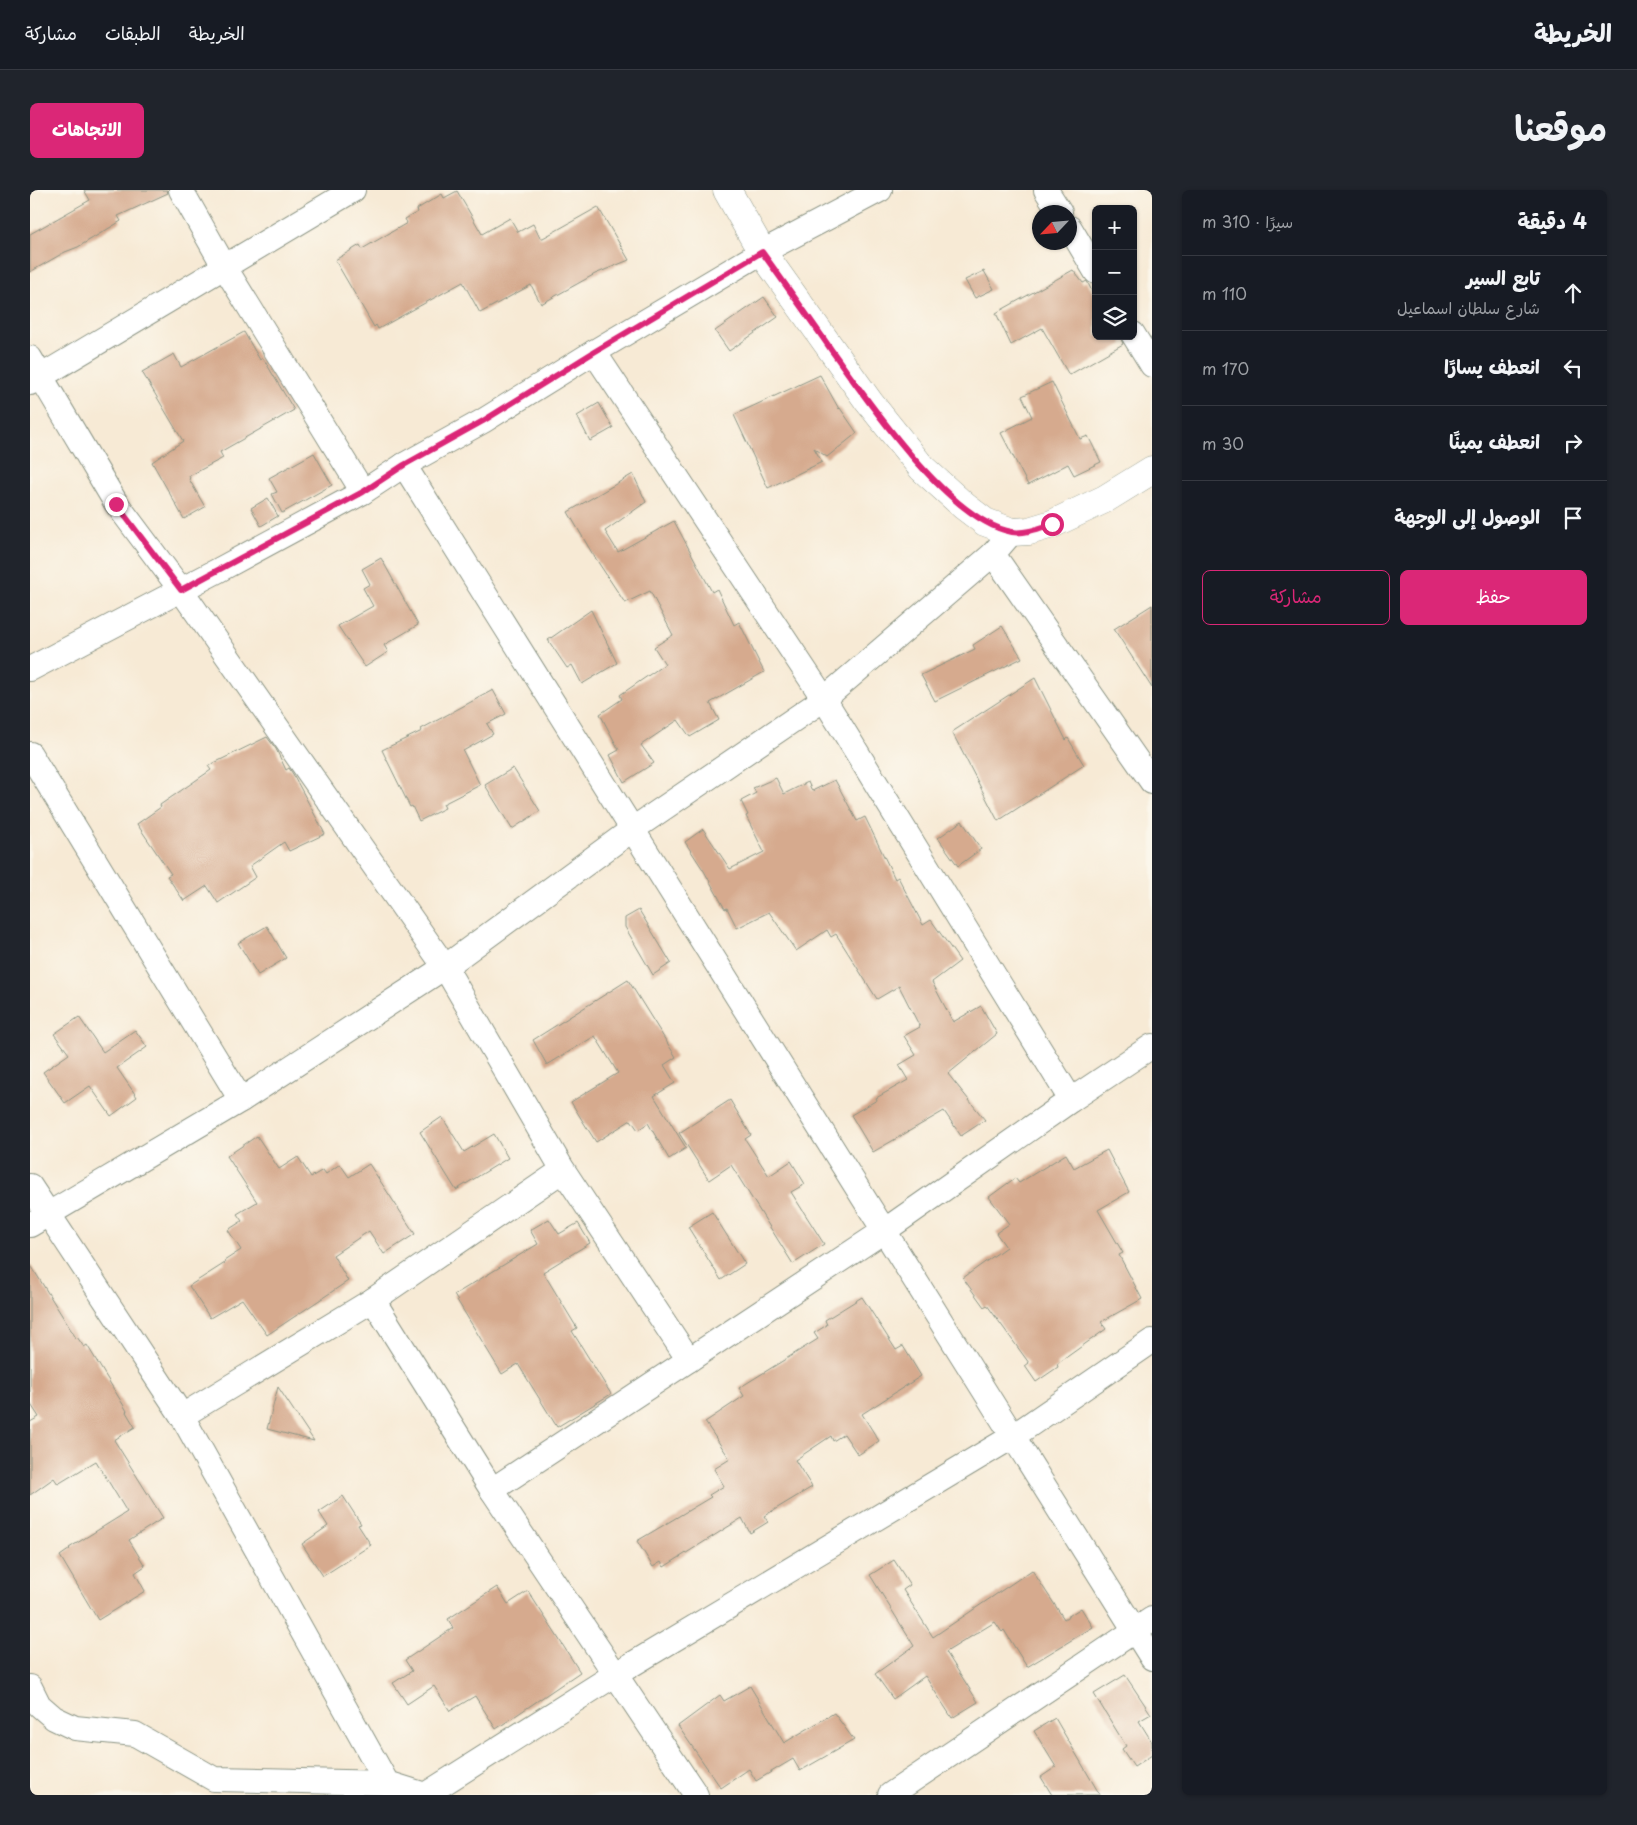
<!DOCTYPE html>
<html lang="ar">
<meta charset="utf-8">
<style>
body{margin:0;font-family:"Playpen Sans","Playpen Sans Arabic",sans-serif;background:#20242c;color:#f1f3f6;direction:rtl}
.controls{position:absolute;right:15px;top:15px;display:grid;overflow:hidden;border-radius:8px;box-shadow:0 1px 4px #0004}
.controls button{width:45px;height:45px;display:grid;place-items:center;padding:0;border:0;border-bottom:1px solid #363941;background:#171b24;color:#f1f3f6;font:25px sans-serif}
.compass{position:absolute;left:1002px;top:15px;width:45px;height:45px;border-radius:50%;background:#171b24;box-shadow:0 1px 4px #0004;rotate:244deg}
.stop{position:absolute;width:15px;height:15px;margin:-11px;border:4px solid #db2777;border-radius:50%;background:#fff}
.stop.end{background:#db2777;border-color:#fff;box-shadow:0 1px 5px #0008}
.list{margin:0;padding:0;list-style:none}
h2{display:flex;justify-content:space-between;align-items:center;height:65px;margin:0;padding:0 20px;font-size:21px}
h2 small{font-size:16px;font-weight:400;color:#9ea1a6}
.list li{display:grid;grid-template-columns:32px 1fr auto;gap:15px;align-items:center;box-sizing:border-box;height:75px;padding:0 20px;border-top:1px solid #363941}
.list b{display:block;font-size:19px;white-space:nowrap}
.list p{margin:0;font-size:16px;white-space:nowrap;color:#9ea1a6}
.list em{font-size:16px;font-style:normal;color:#9ea1a6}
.actions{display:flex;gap:10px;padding:15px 20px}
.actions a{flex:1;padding:11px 0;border:1px solid #db2777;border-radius:8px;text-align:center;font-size:18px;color:#db2777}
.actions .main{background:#db2777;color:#fff}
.icon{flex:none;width:28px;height:28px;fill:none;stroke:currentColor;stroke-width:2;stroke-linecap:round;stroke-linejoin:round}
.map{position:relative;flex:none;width:1122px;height:1605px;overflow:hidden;direction:ltr;border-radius:8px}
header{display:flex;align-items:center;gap:30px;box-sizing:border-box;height:70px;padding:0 25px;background:#171b24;border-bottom:1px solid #363941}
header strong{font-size:24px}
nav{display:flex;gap:28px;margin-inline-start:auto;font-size:18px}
.intro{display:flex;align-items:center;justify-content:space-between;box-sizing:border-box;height:120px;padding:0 30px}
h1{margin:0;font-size:35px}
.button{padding:12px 22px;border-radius:8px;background:#db2777;color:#fff;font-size:18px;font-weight:700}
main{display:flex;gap:30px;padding:0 30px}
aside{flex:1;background:#171b24;border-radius:8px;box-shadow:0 1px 4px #0004}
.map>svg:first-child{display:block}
.building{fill:#d6aa8e}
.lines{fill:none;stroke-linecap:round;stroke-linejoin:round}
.minor-casing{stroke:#8b9484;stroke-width:26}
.tertiary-casing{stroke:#8b9484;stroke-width:29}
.minor{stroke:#fff;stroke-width:24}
.tertiary{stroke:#fff;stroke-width:28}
.route{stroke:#db2777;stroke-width:6}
</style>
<header>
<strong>الخريطة</strong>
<nav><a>الخريطة</a><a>الطبقات</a><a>مشاركة</a></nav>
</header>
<div class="intro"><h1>موقعنا</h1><a class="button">الاتجاهات</a></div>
<main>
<aside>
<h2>4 دقيقة<small>سيرًا · 310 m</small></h2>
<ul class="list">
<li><svg class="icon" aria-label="ahead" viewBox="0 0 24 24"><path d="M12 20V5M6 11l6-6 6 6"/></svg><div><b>تابع السير</b><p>شارع سلطان اسماعيل</p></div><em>110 m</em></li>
<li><svg class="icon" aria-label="left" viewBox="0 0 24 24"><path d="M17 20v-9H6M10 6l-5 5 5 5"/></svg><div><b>انعطف يسارًا</b></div><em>170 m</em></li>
<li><svg class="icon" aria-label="right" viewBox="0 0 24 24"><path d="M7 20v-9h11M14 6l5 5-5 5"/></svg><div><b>انعطف يمينًا</b></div><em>30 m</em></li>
<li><svg class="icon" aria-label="arrive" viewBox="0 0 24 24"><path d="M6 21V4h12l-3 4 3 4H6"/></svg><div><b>الوصول إلى الوجهة</b></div></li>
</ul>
<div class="actions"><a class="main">حفظ</a><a>مشاركة</a></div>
</aside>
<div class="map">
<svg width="1122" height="1605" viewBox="0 0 1122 1605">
<rect width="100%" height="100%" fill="#fbf7ec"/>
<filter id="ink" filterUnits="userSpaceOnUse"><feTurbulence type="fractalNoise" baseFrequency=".02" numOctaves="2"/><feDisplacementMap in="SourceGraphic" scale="10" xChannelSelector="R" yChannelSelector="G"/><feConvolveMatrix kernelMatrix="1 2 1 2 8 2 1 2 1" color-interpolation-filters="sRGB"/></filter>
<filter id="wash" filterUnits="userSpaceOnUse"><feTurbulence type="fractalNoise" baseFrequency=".0096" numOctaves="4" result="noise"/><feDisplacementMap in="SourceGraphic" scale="20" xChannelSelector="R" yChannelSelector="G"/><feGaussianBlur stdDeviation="1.12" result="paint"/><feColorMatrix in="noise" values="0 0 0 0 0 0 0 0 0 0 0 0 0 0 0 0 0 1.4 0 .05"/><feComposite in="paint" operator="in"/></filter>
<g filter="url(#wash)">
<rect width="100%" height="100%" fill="#f7ead5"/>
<g id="blocks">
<g class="building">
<polygon points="54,0 137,0 138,3 88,26 91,31 48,57 35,62 0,82 0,44 60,10"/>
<polygon points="427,1 452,44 480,28 488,42 503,34 510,48 513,48 568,17 599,70 565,84 511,114 501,95 450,123 433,92 348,139 346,135 344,137 305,70 330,55 332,59 377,33 375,29 388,22 387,19 412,4 414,8"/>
<polygon points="1043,80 1053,93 1057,91 1066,110 1066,146 1090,146 1093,154 1039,185 1012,138 981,155 966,123"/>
<polygon points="954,81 964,99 945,108 935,90"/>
<polygon points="734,107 748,127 699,161 685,141"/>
<polygon points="214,142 230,170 233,168 264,220 190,262 193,268 159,286 160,288 159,289 175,317 154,329 122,272 153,251 112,182 144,164 151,177"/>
<polygon points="790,185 809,219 810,218 827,243 797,267 784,258 792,272 738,298 704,225"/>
<polygon points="1022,192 1050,249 1058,246 1071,272 1044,285 1038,274 998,295 971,243 1002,227 992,206"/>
<polygon points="569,213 583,238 560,251 547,226"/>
<polygon points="284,263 302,295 252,323 242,304 247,302 239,288"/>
<polygon points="603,284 616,312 575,341 588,362 644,331 682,402 687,399 704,435 709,432 734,482 680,513 689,530 660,547 648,530 611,555 624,573 594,592 580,565 589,560 570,524 592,509 590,505 635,474 624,457 643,445 620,401 595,413 562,363 538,322"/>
<polygon points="238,308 248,326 231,336 221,318"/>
<polygon points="351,368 388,435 354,455 358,462 335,477 308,436 343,416 333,398 340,394 332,379"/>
<polygon points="1122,415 1122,498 1084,439"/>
<polygon points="561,420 587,473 552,494 542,475 537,478 518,450"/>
<polygon points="972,436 992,468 905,511 891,485 945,459 943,455"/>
<polygon points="1005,488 1036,550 1038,548 1054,575 968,631 922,542"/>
<polygon points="463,500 476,524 457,534 463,544 433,561 450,595 413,614 415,618 389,631 382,616 380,617 352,560 392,541 391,539"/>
<polygon points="237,547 246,559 256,580 259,578 263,584 295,644 259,661 254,652 220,676 226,687 188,713 177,696 154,711 137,686 141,684 107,634 131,617 130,615 181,580 178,576"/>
<polygon points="483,578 510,621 482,639 455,595"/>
<polygon points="746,588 754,604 778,592 782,601 805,590 827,631 835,627 865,689 868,687 893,735 901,730 930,771 902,792 923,832 951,816 967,844 918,884 955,930 931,946 914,921 843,962 821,925 847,910 846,908 878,890 869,875 886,865 874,846 890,837 869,796 847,809 806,744 801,747 797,740 766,761 739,722 707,738 697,718 695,719 674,681 655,652 673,639 700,679 734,662 716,626 718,625 711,611 726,603 723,598"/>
<polygon points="932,631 951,659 928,676 908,648"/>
<polygon points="609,720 641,773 623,785 595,737 595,728"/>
<polygon points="237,736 256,768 228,785 208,753"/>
<polygon points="598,790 646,867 634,875 645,893 624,906 656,958 639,969 618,933 608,940 601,930 566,952 552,930 541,912 588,883 565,846 517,875 503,850"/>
<polygon points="49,827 73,862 105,840 117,857 87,878 107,907 81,926 60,896 35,913 13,882 39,864 24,844"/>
<polygon points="700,910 721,945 715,949 739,986 761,971 775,994 761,1002 794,1054 763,1074 701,975 679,990 649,943"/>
<polygon points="412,927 434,962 464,944 478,968 426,1000 390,942"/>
<polygon points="227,946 249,979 268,967 281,987 293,980 296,984 310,974 319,987 339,974 385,1044 354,1064 339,1041 303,1065 318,1091 237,1145 212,1109 180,1128 159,1096 195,1073 194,1071 211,1060 198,1040 212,1031 207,1024 227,1012 197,966"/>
<polygon points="1077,960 1099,1002 1068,1020 1093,1063 1089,1065 1112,1109 1071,1132 1076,1139 1027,1174 1028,1177 1006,1192 995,1176 999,1173 957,1115 954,1117 933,1088 976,1057 966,1043 979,1034 959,1007 985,988 989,993 1036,964 1044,978"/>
<polygon points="682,1022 715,1074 691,1090 658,1037"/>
<polygon points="519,1029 529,1044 548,1033 560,1053 513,1082 547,1138 542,1141 581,1204 527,1237 488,1174 472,1184 424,1105 508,1054 500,1040"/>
<polygon points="0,1074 46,1148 47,1147 54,1157 57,1155 97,1221 96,1222 105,1237 84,1250 133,1328 99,1350 115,1376 105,1383 115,1401 68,1430 30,1366 40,1359 39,1358 97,1322 66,1271 28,1294 24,1288 0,1305 0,1232 9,1227 0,1213"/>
<polygon points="832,1107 866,1160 873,1156 891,1186 832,1224 849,1251 828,1265 814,1244 803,1251 801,1246 765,1270 782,1297 734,1326 738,1332 720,1343 712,1328 634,1377 631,1372 623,1377 607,1351 681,1307 679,1305 694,1296 684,1279 700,1269 675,1232 714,1206 709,1198 788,1149 784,1143 797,1135 795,1130"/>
<polygon points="248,1197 284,1251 237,1239"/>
<polygon points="313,1306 331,1334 328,1335 341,1355 293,1386 272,1354 298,1336 289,1322"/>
<polygon points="864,1370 880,1395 873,1400 903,1447 1002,1380 1034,1429 1051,1418 1063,1437 997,1477 974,1440 972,1442 965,1432 916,1462 948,1512 922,1528 895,1486 863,1509 845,1484 884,1456 840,1385"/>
<polygon points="467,1397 478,1414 498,1401 550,1482 466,1539 445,1506 420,1521 404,1496 377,1514 363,1493 382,1481 375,1470 423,1438 418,1429"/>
<polygon points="1095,1485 1121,1524 1109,1531 1122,1552 1122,1565 1104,1577 1092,1559 1096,1556 1064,1504"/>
<polygon points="720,1496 754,1553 804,1523 824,1550 770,1581 763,1569 726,1591 719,1579 691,1598 648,1536 690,1505 694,1511"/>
<polygon points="1025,1528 1070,1605 1022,1605 1011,1587 1026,1577 1004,1541"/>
</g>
</g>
</g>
<g filter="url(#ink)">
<use href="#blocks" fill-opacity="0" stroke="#8b9484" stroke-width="1"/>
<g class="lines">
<g class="minor-casing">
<g id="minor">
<polyline points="151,0 194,76 333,302"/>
<polyline points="1016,0 1030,22"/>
<polyline points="1040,38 1066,82"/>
<polyline points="1103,144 1122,175"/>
<polyline points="564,162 794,509 1041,910"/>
<polyline points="0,168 86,313 151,400 415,777 533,980 659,1170"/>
<polyline points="0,193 323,0"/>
<polyline points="374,275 1122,1468"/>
<polyline points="963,364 1122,592"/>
<polyline points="0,479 187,381 333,302 374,275 453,231 564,162 732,62 850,0"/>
<polyline points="0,564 211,910"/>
<polyline points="0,996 152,1226 357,1593 395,1605"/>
<polyline points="0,1035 211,910 415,777 603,639 794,509 963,364 982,342"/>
<polyline points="343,1110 462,1300 666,1605"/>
<polyline points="152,1226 343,1110 533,980"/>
<polyline points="462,1300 854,1041 1041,910 1122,856"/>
<polyline points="0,1497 9,1515 24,1528 45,1538 105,1544 184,1589 357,1593"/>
<polyline points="395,1605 586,1484 982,1247 1122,1151"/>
<polyline points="860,1605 1122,1429"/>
</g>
</g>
<g class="tertiary-casing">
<polyline id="tertiary" points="697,0 732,62 839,212 892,278 934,316 955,332 982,342 999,341 1022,334 1075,309 1122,280"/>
</g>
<use href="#minor" class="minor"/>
<use href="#tertiary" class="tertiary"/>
</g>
</g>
<g class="lines" filter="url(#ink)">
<path class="route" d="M86 314 151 400 333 302 374 275 453 231 564 162 732 62C755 94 778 126 800 158 836 209 919 331 982 342 995 344 1010 338 1022 334"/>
</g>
</svg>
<div class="controls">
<button>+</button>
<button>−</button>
<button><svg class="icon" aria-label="layers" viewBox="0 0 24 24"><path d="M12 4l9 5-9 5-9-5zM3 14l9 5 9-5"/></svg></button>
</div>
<svg class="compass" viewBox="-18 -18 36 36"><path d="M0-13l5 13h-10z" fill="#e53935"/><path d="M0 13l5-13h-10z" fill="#9ea1a6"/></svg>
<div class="stop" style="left:1022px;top:334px"></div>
<div class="stop end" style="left:86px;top:314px"></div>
</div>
</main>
